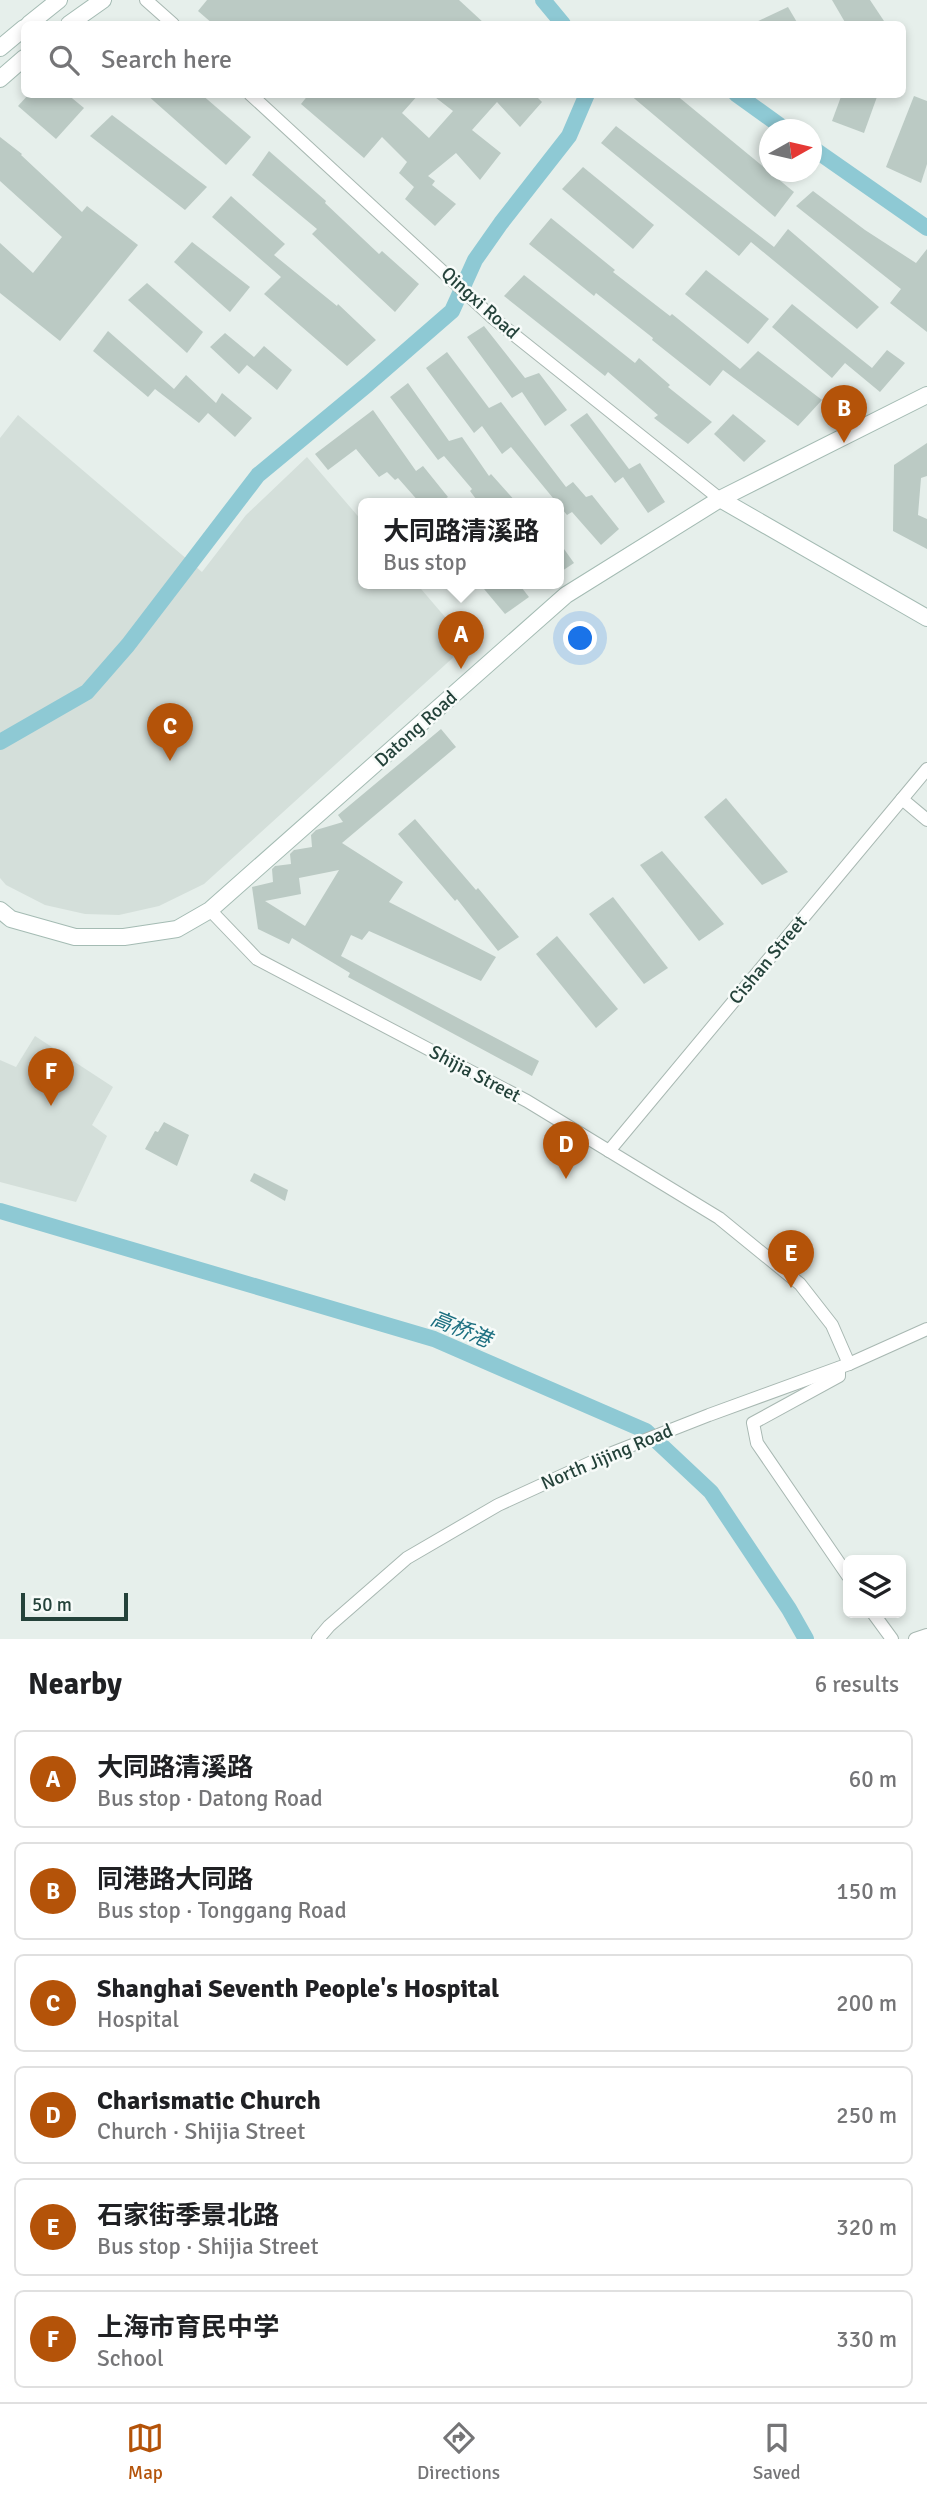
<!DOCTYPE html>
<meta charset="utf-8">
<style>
body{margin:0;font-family:Signika,"Noto Sans SC",sans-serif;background:#f2f2f2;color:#202124}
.controls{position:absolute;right:21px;bottom:21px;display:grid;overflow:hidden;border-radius:10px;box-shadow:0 4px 10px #0003}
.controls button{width:63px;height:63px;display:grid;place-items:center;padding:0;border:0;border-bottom:2px solid #e0e0e0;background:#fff;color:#202124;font:35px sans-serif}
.compass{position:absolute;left:759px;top:119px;width:63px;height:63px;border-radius:50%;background:#fff;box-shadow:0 4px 10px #0003;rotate:82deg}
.scale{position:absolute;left:21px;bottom:18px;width:107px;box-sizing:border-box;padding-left:7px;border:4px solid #24423a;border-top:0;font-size:19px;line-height:24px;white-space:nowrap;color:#24423a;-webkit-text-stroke:5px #f7fbf9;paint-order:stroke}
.you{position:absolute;left:581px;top:639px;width:24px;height:24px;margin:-18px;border:5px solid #fff;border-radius:50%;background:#1a73e8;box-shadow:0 0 0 10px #1a73e833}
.badge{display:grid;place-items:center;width:46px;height:46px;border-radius:50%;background:#b45309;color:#fff;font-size:23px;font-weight:700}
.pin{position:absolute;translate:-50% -58px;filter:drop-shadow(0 2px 4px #0008)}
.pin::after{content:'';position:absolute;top:37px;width:24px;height:21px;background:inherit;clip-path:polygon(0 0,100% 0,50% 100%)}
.popup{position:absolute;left:358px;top:498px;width:206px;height:91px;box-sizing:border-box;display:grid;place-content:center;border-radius:10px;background:#fff;filter:drop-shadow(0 2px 5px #0005);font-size:23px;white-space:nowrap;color:#757577}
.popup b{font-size:26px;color:#202124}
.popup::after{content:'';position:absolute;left:50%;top:100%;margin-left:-14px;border:14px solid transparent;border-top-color:#fff}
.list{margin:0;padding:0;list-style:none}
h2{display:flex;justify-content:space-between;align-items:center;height:91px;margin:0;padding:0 28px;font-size:30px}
h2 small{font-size:23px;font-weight:400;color:#757577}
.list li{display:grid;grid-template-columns:46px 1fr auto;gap:21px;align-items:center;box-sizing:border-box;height:98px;margin:0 14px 14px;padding:0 14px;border:2px solid #e0e0e0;border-radius:10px}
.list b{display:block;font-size:26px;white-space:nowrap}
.list p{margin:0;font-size:23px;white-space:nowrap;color:#757577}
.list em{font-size:23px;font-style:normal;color:#757577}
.icon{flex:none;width:38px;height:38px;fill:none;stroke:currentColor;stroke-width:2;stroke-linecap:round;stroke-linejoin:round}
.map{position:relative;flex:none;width:927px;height:1639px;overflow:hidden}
.search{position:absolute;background:#fff;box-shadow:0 4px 10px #0003;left:21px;right:21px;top:21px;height:77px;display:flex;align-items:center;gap:18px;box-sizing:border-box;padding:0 24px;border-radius:10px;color:#757577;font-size:26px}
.sheet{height:763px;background:#fff}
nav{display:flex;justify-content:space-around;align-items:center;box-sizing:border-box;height:98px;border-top:2px solid #e0e0e0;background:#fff;font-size:19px;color:#757577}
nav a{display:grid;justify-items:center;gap:4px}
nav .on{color:#b45309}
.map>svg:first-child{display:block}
.built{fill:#d4dfda}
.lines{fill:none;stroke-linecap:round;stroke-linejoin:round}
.canal{stroke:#8ec9d4;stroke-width:16}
.building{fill:#bbcac4;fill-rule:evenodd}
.street-casing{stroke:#a8b8b2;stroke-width:14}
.secondary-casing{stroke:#a4bbb3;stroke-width:18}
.street{stroke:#fff;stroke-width:12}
.secondary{stroke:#fff;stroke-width:16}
.labels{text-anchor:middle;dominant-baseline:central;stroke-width:5;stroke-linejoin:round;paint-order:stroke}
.street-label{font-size:19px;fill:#24423a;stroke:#f7fbf9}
.water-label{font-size:21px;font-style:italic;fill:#1c6f80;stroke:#f7fbf9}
</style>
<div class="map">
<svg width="927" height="1639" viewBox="0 0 927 1639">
<rect width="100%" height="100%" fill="#e6efeb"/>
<g class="built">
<polygon points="18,415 202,572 246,515 307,457 363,522 363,583 416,583 468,644 204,884 159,906 119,915 85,914 45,905 6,885 0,878 0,438"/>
<polygon points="35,1036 113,1087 92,1125 107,1136 76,1202 0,1182 0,1060 16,1067"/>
</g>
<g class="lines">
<g class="canal">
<polyline points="543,0 563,24"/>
<polyline points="736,94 786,130"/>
<polyline points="811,147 927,228"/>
<polyline points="0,742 87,692 128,645 258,475 368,384 452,311 475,260 501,223 569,136 587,94"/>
<polyline points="0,1211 434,1339 646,1431 711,1492 789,1609 806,1639"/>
</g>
</g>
<g class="building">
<polygon points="207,0 459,0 485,24 213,24 198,11"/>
<polygon points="832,0 870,0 886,24 846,24"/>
<polygon points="788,7 798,24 752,24"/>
<polygon points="29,94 67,94 84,108 56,139 18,106"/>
<polygon points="146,94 201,94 251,137 226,165"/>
<polygon points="309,94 419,94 402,113 429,138 453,111 431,94 534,94 542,102 520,127 497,102 472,130 501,153 480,180 456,153 428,176 435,181 432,185 456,204 435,226 405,199 414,187 399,173 407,162 382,137 364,158 301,104"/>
<polygon points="629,94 675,94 794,192 775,217"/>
<polygon points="842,94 878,94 864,133 832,121"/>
<polygon points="914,96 927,101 927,164 921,183 886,167"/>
<polygon points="112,115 207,187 185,210 90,136"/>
<polygon points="616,126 774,247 788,229 879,307 857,329 751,242 739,256 601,143"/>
<polygon points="0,137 22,154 21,155 82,212 87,206 138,245 60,341 0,293 0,243 33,273 62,237 0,181"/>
<polygon points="269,151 326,201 325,203 379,254 382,251 419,284 395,312 312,234 317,229 252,175"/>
<polygon points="583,167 654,225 633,249 562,189"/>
<polygon points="813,191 865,230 916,263 927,249 927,332 890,303 901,289 796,206"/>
<polygon points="231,196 285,244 274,255 337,306 338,304 376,340 347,366 264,294 281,277 212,217"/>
<polygon points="551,218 615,270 613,272 670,316 672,314 740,369 758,351 822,400 798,426 723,370 710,386 652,340 653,338 596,293 594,296 529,244"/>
<polygon points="192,242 250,287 230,312 174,262"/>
<polygon points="706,270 769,319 748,344 685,294"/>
<polygon points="524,275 635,363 639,358 670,385 668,387 712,422 688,444 654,418 658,415 608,372 605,376 504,296"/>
<polygon points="147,283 203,332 187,353 128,300"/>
<polygon points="792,304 872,368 887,350 905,363 880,392 845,363 832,378 772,327"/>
<polygon points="484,326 525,378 539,373 567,410 545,426 522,392 512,398 467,337"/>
<polygon points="108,331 174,389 186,375 216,403 222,393 252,418 235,437 208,413 199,423 155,389 148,397 93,351"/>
<polygon points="225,333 254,357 264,346 292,370 277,390 247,365 239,374 210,347"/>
<polygon points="447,352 489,408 501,402 566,487 573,482 586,497 592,495 619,529 601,545 572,512 567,515 511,447 502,454 482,426 474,433 426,368"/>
<polygon points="408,383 449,441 462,437 489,476 491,474 517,503 479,503 470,491 472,489 444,456 438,460 390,397"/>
<polygon points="373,410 416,471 423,466 448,497 438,503 420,503 398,478 395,480 387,472 379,477 356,449 328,470 315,454"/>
<polygon points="587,413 629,469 640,463 665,502 648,513 623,477 615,483 570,425"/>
<polygon points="733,414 766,441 744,462 714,434"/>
<polygon points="927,443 927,476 921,478 918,515 927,519 927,549 893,531 894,465"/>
<polygon points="559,542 574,563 559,573"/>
<polygon points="479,583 518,583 529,597 505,614"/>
<path d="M441 729 456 747 342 843 403 882 389 902 496 957 481 981 369 931 362 940 351 935 341 956 539 1061 532 1076 348 977 350 973 292 938 289 944 258 929 252 887 273 882 272 869 275 866 291 864 290 854 294 850 312 847 311 835 316 830 343 822 338 815ZM339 870 305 926 265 901 301 894 299 878Z"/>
<polygon points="726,798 788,872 762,885 704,817"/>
<polygon points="415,819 476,890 478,888 519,937 498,951 457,899 455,901 398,834"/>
<polygon points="662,851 724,924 699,941 640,865"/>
<polygon points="613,897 668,968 644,984 589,914"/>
<polygon points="557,936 618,1009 596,1028 536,954"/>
<polygon points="164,1122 189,1135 177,1166 145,1149 155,1131 158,1132"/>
<polygon points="254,1173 288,1190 285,1201 250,1181"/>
</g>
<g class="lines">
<g class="street-casing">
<g id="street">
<polyline points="146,0 173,24"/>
<polyline points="250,94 493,318 720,499"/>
<polyline points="902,799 927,820"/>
<polyline points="210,910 257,959 527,1101 719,1218 800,1284 832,1325 849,1364"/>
<polyline points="609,1151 927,769"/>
<polyline points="839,1368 839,1376 753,1423 757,1443 848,1576"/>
<polyline points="873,1613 892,1639"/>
<polyline points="318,1639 329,1626 407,1558 498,1505 607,1455 709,1415 849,1364 927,1329"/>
<polyline points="915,1639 927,1635"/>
</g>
</g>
<g class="secondary-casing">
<g id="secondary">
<polyline points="29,24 59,0"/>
<polyline points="69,24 103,0"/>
<polyline points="0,48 24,28"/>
<polyline points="0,79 24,58"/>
<polyline points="720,499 927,618"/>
<polyline points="0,910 11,919 75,937 124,937 177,929 210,910 566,595 720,499 927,395"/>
</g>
</g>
<use href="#street" class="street"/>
<use href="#secondary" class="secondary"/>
</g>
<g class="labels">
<g class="street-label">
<text transform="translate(480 303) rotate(42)">Qingxi Road</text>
<text transform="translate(416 729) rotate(-42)">Datong Road</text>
<text transform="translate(768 960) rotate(-50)">Cishan Street</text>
<text transform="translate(475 1074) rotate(28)">Shijia Street</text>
<text transform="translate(607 1457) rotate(-23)">North Jijing Road</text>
</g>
<g class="water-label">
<text transform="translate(461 1329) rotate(22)">高桥港</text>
</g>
</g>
</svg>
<div class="controls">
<button><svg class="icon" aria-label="layers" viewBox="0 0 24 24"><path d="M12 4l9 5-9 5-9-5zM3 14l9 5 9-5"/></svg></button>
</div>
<svg class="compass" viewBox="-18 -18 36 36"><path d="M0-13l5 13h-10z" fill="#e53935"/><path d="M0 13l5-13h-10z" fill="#757577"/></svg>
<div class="scale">50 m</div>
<div class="you"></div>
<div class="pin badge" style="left:461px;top:669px">A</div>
<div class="popup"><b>大同路清溪路</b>Bus stop</div>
<div class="pin badge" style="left:844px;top:443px">B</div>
<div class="pin badge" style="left:170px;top:761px">C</div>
<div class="pin badge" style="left:566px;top:1179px">D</div>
<div class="pin badge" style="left:791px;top:1288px">E</div>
<div class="pin badge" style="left:51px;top:1106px">F</div>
<div class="search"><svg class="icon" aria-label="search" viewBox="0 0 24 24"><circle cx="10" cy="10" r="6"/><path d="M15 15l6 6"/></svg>Search here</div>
</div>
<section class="sheet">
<h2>Nearby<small>6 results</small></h2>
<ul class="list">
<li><span class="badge">A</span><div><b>大同路清溪路</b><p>Bus stop · Datong Road</p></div><em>60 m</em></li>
<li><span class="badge">B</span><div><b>同港路大同路</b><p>Bus stop · Tonggang Road</p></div><em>150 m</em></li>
<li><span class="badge">C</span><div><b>Shanghai Seventh People's Hospital</b><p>Hospital</p></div><em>200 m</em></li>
<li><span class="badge">D</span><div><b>Charismatic Church</b><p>Church · Shijia Street</p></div><em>250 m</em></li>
<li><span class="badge">E</span><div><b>石家街季景北路</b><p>Bus stop · Shijia Street</p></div><em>320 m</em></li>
<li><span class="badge">F</span><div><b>上海市育民中学</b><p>School</p></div><em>330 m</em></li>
</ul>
</section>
<nav>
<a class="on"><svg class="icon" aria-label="map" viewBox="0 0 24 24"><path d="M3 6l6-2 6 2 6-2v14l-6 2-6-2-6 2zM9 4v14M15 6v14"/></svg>Map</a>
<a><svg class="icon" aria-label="directions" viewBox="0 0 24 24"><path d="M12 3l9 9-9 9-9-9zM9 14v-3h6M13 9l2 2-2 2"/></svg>Directions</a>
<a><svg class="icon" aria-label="saved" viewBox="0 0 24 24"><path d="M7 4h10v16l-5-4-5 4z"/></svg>Saved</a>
</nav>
